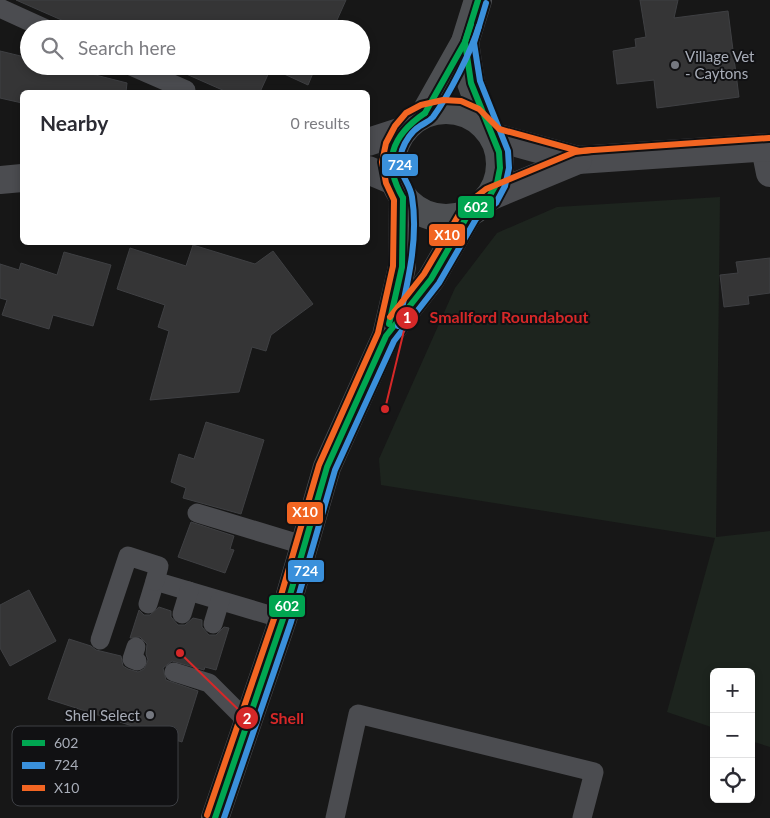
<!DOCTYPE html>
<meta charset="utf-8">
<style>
body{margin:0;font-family:Lato,sans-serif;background:#f7f7f7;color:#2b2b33}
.controls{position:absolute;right:15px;bottom:15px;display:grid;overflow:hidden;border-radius:8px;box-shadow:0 2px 8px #0003}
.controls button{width:45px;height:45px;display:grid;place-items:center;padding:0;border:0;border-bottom:1px solid #e1e1e2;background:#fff;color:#2b2b33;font:25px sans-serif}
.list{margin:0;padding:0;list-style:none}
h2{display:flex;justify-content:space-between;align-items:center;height:65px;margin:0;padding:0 20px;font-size:21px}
h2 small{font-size:16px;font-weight:400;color:#7c7c81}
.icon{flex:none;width:28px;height:28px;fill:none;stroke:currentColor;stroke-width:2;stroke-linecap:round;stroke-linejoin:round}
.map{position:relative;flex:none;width:770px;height:818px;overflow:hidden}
.search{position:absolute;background:#fff;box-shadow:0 2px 8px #0003;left:20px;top:20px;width:350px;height:55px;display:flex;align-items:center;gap:12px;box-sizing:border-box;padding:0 18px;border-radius:28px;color:#7c7c81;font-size:19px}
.panel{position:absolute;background:#fff;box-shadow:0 2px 8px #0003;left:20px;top:90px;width:350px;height:155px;border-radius:8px}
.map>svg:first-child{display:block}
.green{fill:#1d241e}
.building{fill:#353536;stroke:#3f4043}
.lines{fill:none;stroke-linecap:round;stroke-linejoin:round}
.service{stroke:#4b4c50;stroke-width:19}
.minor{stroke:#4b4c50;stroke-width:28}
.tertiary{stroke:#4b4c50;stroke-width:28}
.primary{stroke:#4d4f52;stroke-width:28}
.bus-1-casing{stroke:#111113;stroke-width:10}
.bus-2-casing{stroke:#111113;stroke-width:10}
.bus-3-casing{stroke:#111113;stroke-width:10}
.bus-1{stroke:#00a651;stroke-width:6}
.bus-2{stroke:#3a90db;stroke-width:6}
.bus-3{stroke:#f26522;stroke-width:6}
.poi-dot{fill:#757880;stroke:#111113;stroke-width:2}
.labels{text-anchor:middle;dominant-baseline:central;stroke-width:4;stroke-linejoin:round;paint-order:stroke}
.poi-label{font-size:15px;fill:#a8adb8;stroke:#111113;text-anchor:start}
.key{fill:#111113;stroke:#3e4045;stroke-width:1}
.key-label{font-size:14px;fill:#a8adb8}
.leader{fill:none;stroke:#d62828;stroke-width:2}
.callout-dot{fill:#d62828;stroke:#111113;stroke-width:2}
.mark-label{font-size:15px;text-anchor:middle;font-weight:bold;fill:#fff}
.callout-label{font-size:16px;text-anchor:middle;font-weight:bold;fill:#d62828;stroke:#111113;stroke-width:4;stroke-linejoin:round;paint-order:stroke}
.line-badge{stroke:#111113;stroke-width:2}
.badge-label{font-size:14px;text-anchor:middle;font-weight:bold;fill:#fff}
</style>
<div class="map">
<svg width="770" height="818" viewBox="0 0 770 818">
<rect width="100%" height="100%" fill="#171717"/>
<polygon class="green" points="720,197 716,537 770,531 770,747 751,741 751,672 714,672 714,728 667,712 715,538 381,485 379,459 455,288 497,233 557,207"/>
<g class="building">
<polygon points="16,0 346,0 333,29 82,29"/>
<polygon points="640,0 678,0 674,18 728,11 739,97 657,108 654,80 617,84 613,51 636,47 635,39 646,37"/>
<polygon points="0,51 29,58 29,66 60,66 127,83 126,92 22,92 22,103 0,98"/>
<polygon points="168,66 316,66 308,85 271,68 260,92 227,92"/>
<polygon points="193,245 255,264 273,251 313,304 271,335 266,351 252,347 239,392 150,400 169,331 158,327 165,305 117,289 130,248 186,266"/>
<polygon points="64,252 111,265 93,326 53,315 49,329 2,315 7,300 0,298 0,264 19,270 21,263 57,275"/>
<polygon points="770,258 770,293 748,296 749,304 724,307 720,275 738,273 736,262"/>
<polygon points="206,422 264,440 241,514 183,498 186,488 171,482 179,454 194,459"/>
<polygon points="191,522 234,536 230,549 234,550 225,573 178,557"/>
<polygon points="29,590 56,641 10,666 0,648 0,605"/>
<polygon points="159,607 171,611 171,617 178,625 185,625 193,618 202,620 202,627 209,635 216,635 224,627 229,628 216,670 205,667 204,670 172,661 163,668 166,680 198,691 182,742 48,699 69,639 91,646 96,650 121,656 123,666 128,669 138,672 144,669 148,660 146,654 147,644 140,637 130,638 139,610 144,615 150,615"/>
</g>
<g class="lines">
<g class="service">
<polyline points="0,8 46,29"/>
<polyline points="131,66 186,90"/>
<polyline points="197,513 303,545"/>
<polyline points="148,604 155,581 283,619"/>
<polyline points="182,614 189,591"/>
<polyline points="213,624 220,601"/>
<polyline points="100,640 128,556 159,566 155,581"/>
<polyline points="136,647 132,659 137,661"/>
<polyline points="174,672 209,683 248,722"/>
<polyline points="335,818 358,714 594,772 582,818"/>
</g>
<polyline class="minor" points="765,148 770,173"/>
<g class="tertiary">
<polyline points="494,137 578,160 770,147"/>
<polyline points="368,142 402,131"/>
<polyline points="368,170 394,181"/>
<polyline points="0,180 22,178"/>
<polyline points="489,197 578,160"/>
</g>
<g class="primary">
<polyline points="465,42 471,83 488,129"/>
<circle cx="446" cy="164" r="54"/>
<polyline points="425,113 465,42 478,0"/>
<polyline points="392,329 431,279 469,213"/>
<polyline points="215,818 283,619 327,467 386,336 402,267 403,198"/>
</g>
<g class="bus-1-casing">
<g id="bus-1">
<polyline points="425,113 465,42 471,24"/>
<path d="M403 198C382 162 391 136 425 113"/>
<polyline points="389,324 402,267 403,198"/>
<polyline points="215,818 283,619 327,467 386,336 431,279 469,213 489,197 497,183 500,168 499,152 471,83 465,42 478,0"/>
</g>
</g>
<g class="bus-2-casing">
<g id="bus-2">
<path d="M398 326C407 285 419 240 412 197 409 179 395 174 402 150 405 141 412 131 420 126 424 123 429 122 433 117 449 95 471 52 479 26"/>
<polyline points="224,818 291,622 335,470 394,341 439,283 476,219 496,203 505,186 509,168 508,151 480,81 474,43 486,3"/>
</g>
</g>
<g class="bus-3-casing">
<g id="bus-3">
<polyline points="390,317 424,274 464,206 486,189 575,152 591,150"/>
<polyline points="207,815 275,616 319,465 378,333 393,266 394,200 386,183 382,162 386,143 395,126 406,113 421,105 443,100 461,101 479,109 499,129 579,151 769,138"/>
</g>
</g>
<use href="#bus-1" class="bus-1"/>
<use href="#bus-2" class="bus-2"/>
<use href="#bus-3" class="bus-3"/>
</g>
<g class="poi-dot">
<circle cx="675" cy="65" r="5"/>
<circle cx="150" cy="715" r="5"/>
</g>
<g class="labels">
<g class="poi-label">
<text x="685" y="56">Village Vet<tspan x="685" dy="17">- Caytons</tspan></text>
<text x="140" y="715" text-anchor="end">Shell Select</text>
</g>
</g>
<rect x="12" y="726" width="166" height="80" rx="8" class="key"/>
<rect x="22" y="740" width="23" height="6" fill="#00a651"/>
<rect x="22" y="762" width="23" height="7" fill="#3a90db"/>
<rect x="22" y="785" width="23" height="6" fill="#f26522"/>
<g class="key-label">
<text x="54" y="748">602</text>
<text x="54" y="770">724</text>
<text x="54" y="793">X10</text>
</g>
<path class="leader" d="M385 409L407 318M180 653L247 718"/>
<g class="callout-dot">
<circle cx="385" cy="409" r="5"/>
<circle cx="180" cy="653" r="5"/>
<circle cx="407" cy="318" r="12"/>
<circle cx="247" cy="718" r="12"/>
</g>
<g class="mark-label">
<text x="407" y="323">1</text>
<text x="247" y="724">2</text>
</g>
<g class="callout-label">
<text x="509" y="323">Smallford Roundabout</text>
<text x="287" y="724">Shell</text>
</g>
<g class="line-badge">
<rect x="381" y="153" width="38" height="24" rx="5" fill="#3a90db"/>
<rect x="457" y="195" width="38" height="24" rx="5" fill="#00a651"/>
<rect x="428" y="223" width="38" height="24" rx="5" fill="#f26522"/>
<rect x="286" y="501" width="38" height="24" rx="5" fill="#f26522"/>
<rect x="287" y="559" width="38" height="24" rx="5" fill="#3a90db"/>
<rect x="268" y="594" width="38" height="24" rx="5" fill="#00a651"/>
</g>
<g class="badge-label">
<text x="400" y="170">724</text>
<text x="476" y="212">602</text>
<text x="447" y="240">X10</text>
<text x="305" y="517">X10</text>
<text x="306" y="576">724</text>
<text x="287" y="611">602</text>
</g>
</svg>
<div class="controls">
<button>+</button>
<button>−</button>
<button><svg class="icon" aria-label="locate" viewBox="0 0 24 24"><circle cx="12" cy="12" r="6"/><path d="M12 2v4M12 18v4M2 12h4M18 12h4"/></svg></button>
</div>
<div class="search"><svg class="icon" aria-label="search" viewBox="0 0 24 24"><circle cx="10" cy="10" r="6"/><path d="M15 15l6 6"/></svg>Search here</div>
<section class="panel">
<h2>Nearby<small>0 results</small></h2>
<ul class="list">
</ul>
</section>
</div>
